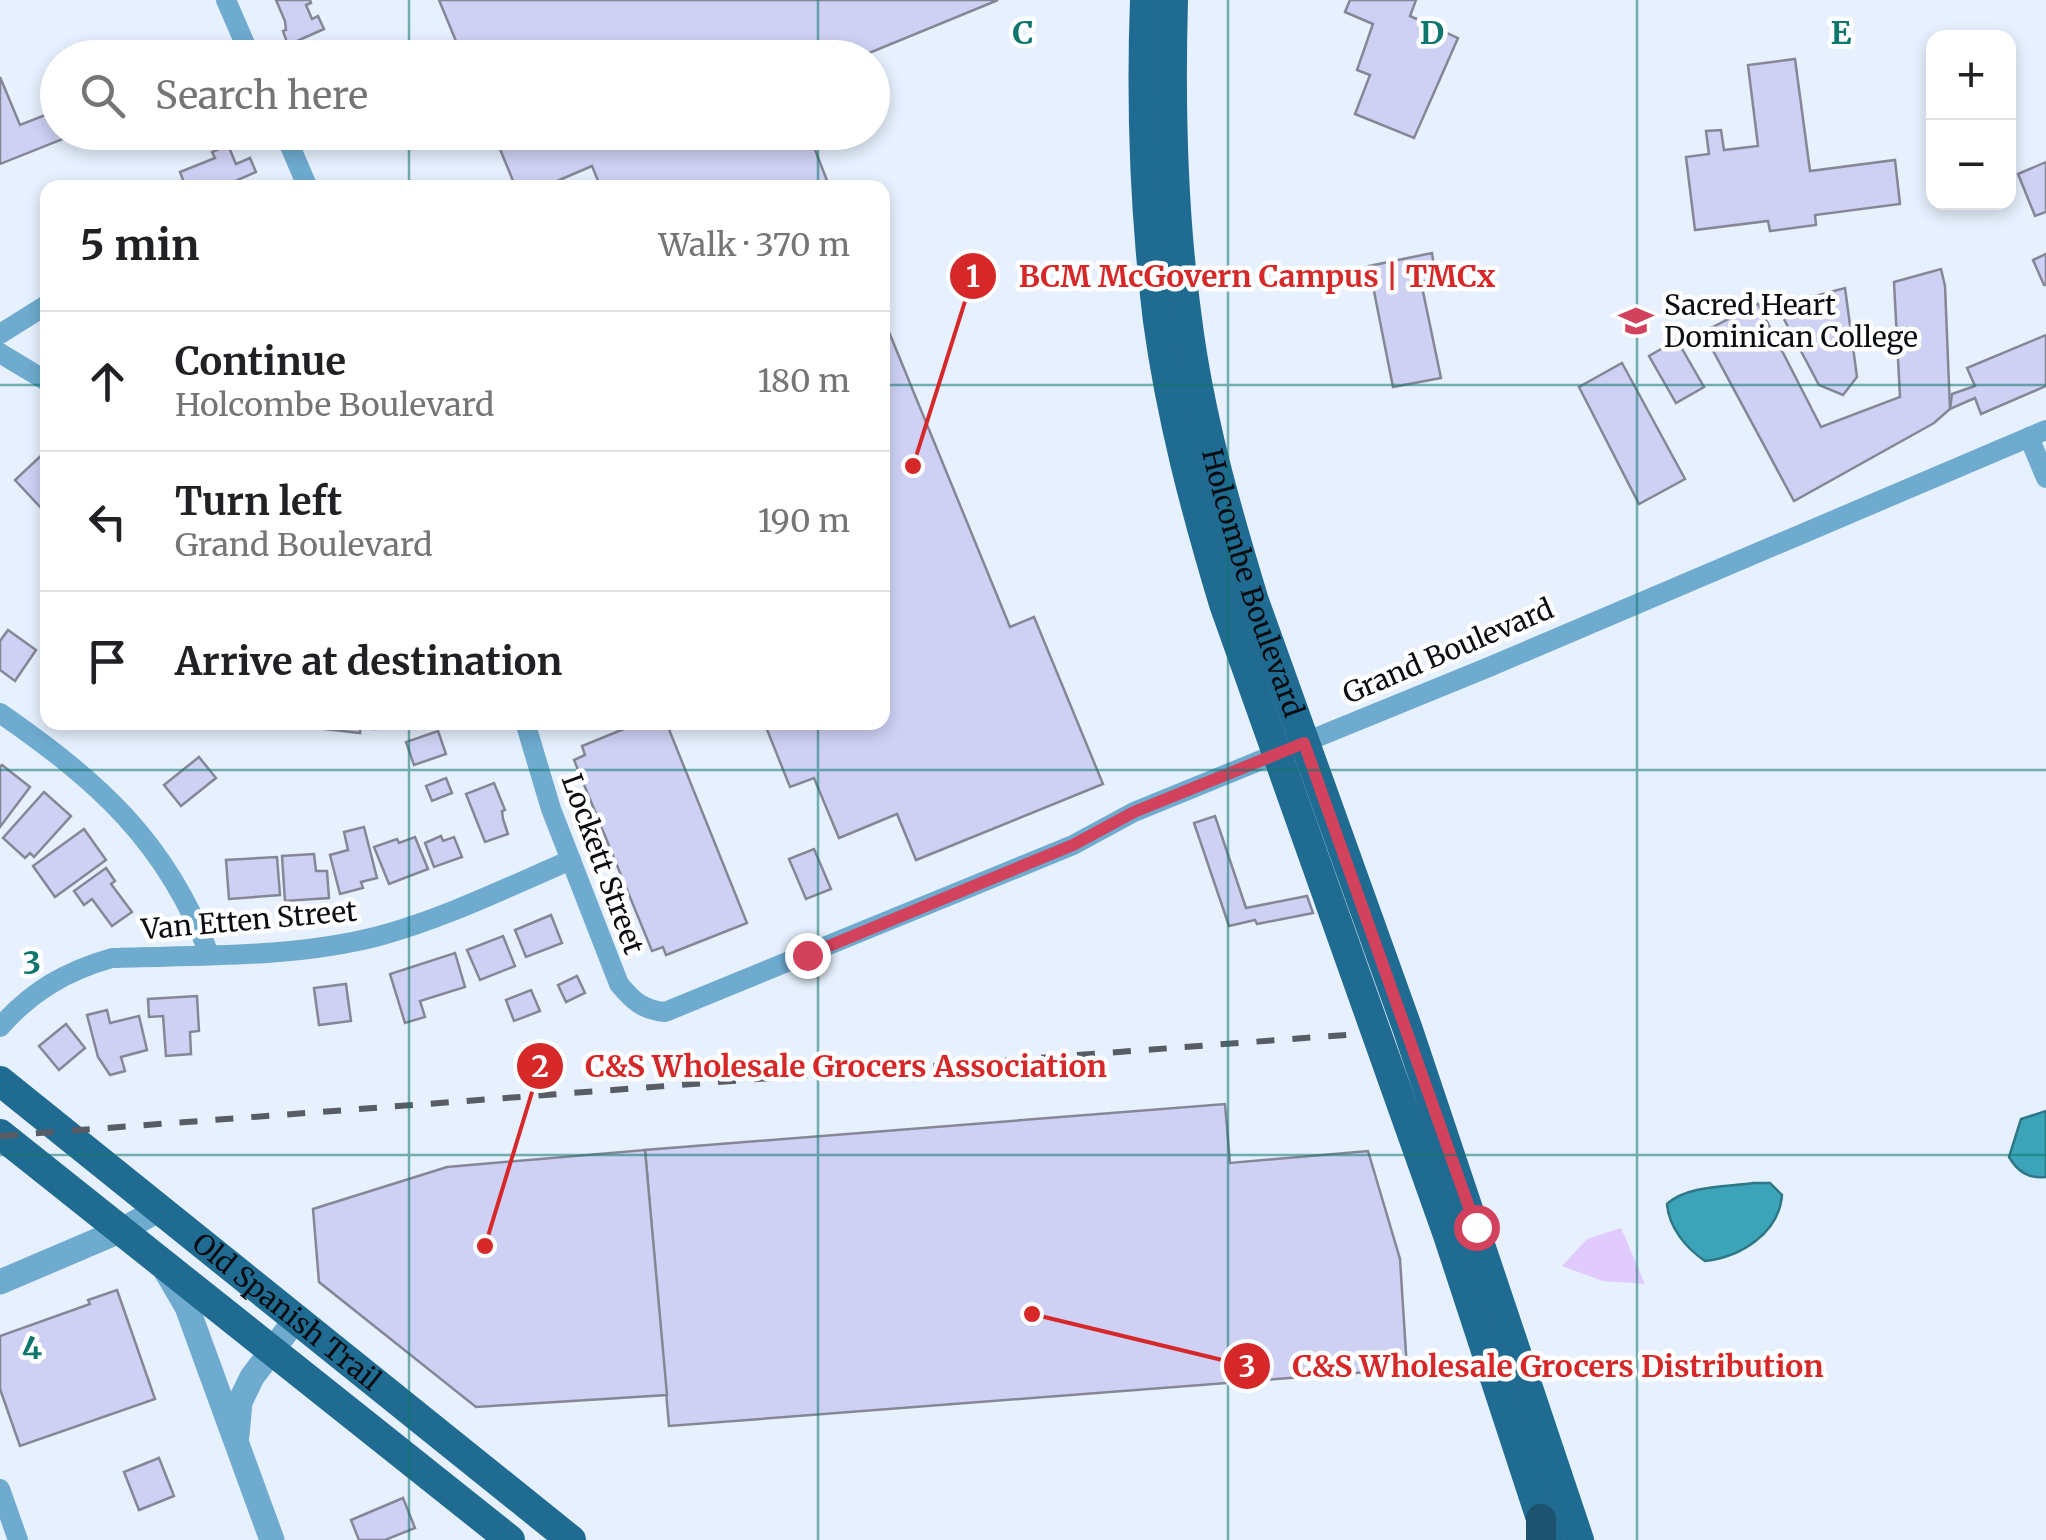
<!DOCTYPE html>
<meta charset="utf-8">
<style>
body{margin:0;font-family:Merriweather,serif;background:#f6f6f6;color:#202124}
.controls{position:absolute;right:30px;top:30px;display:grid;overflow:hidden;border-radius:20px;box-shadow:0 5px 15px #0003}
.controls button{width:90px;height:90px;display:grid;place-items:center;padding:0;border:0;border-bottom:2px solid #e0e0e0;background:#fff;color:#202124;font:50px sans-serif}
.stop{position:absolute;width:30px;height:30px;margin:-22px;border:8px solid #d3425c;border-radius:50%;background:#fff}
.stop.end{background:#d3425c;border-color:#fff;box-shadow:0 2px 10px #0008}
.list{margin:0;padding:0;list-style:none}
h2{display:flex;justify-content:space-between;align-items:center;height:130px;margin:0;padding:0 40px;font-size:42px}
h2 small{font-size:32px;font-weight:400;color:#757577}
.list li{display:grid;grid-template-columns:65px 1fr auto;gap:30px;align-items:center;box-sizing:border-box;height:140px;padding:0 40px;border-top:2px solid #e0e0e0}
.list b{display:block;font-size:38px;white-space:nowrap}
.list p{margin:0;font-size:32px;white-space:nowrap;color:#757577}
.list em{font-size:32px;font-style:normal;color:#757577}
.icon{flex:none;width:55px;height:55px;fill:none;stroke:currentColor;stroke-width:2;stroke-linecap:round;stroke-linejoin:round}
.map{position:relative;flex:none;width:2046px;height:1540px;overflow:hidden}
.search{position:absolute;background:#fff;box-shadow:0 5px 15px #0003;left:40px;top:40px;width:850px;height:110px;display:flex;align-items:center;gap:25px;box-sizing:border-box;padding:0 35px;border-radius:55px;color:#757577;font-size:38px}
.panel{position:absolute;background:#fff;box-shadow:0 5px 15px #0003;left:40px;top:180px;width:850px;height:550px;border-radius:20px}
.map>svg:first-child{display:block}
.green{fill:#e1cafd}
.water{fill:#3ca4b8;stroke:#2d7786;stroke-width:2.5}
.building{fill:#ced1f4;stroke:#868796;stroke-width:2.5}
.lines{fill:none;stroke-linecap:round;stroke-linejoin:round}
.minor{stroke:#6eabcf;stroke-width:20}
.tertiary{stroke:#6eabcf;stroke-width:25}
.primary{stroke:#206b91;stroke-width:30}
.motorway{stroke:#1e5370;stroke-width:30}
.rail{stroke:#575c65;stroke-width:6;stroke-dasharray:18 18;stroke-linecap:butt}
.route{stroke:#d3425c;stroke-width:12}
.grid{fill:none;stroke:#0f766e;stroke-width:2.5;stroke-opacity:0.55}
.labels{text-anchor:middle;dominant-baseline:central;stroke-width:9;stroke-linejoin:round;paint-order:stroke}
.poi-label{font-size:28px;fill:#0a0d12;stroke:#fff;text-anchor:start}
.street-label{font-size:28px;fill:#0a0d12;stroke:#fff}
.grid-label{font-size:32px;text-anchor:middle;font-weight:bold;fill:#0f766e;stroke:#fff;stroke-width:9;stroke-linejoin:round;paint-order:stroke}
.leader{fill:none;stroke:#d62828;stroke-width:4}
.callout-dot{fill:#d62828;stroke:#fff;stroke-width:4}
.mark-label{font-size:30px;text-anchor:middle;font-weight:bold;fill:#fff}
.callout-label{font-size:30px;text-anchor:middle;font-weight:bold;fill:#d62828;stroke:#fff;stroke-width:9;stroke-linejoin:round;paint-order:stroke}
</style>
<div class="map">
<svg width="2046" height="1540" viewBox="0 0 2046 1540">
<rect width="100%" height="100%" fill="#e6f0fe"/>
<polygon class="green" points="1621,1228 1645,1284 1603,1281 1562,1266 1587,1239"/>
<g class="water">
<path d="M2046 1111V1177C2029 1179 2018 1172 2009 1157L2021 1119Z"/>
<path d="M1754 1183H1770L1782 1195C1779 1233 1741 1257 1705 1261 1686 1248 1669 1228 1667 1204 1687 1185 1727 1187 1754 1183Z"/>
</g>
<g class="building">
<polygon points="276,0 310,0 311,3 306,5 312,19 318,16 324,29 288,45 283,31 286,30 285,21"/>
<polygon points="439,0 998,0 857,58 463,58"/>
<polygon points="1350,0 1416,0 1410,16 1458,38 1414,138 1355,114 1370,75 1357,70 1373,24 1345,12"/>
<polygon points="1795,59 1810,171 1895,160 1900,204 1815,215 1816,225 1770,231 1768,221 1695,230 1686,157 1709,154 1706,131 1721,130 1724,150 1758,146 1748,65"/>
<polygon points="0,77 20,125 58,110 58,132 73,135 0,164"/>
<polygon points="493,132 808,132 830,188 601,188 592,166 541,188 516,188"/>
<polygon points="228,145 236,164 250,158 256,172 220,188 186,188 180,172 215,158 212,152"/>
<polygon points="2046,162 2046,212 2035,216 2018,174"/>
<polygon points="1432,253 1436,280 1421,282 1441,378 1393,387 1369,266"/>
<polygon points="2046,254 2046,285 2044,285 2033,260"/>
<polygon points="1941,269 1945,286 1950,409 1934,423 1794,501 1703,332 1758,304 1821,427 1900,397 1894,282"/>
<polygon points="1845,288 1857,377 1843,395 1819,385 1777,306"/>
<polygon points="882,315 1010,627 1034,617 1103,784 916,860 897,814 839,838 814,778 790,787 764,722 882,722"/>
<polygon points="2046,335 2046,386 1981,414 1975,398 1950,409 1952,394 1975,386 1967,368"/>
<polygon points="1677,340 1704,387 1676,403 1649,356"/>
<polygon points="1622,363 1685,479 1639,504 1579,387"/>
<polygon points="45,452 48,455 48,505 43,510 15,480"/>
<polygon points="8,630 36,650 15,681 0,670 0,641"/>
<polygon points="325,722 361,722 360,733 324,729"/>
<polygon points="373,722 421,722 421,723 407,723 408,728 373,729"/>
<polygon points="641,722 666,722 747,923 666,955 663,947 652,951 574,760 585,755 582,746"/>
<polygon points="438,731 446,754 414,765 406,742"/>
<polygon points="199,757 216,778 181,806 164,785"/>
<polygon points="2,765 30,787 0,827 0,767"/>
<polygon points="446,778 452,793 432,801 426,786"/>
<polygon points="494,783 505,810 502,811 503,819 508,834 485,842 466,794"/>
<polygon points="44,792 71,816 34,857 30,853 25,858 3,838"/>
<polygon points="1215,816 1246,908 1307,896 1313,913 1257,924 1255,920 1229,926 1194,823"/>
<polygon points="364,827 377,878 361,882 363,888 340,894 330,855 348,850 344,832"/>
<polygon points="84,829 106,860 55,897 33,866"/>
<polygon points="441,836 443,841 454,837 462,857 434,867 425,843"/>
<polygon points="415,837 428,869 389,884 374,847 397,839 399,843"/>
<polygon points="814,849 831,889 806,899 789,859"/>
<polygon points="314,854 316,871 327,871 329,898 285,901 282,856"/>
<polygon points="277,857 280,895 229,899 226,860"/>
<polygon points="106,868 115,881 111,884 132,912 112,926 92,899 84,905 74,891"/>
<polygon points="551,915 562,943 526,957 515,930"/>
<polygon points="503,936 515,966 480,980 467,950"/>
<polygon points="455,953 465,987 420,1001 425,1017 405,1023 390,974"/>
<polygon points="577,976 585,993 566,1002 558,985"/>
<polygon points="346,984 351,1021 319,1025 314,988"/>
<polygon points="531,990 540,1011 514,1021 506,1000"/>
<polygon points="197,996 199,1031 190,1032 191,1054 166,1056 163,1016 149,1017 148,999"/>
<polygon points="107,1010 110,1023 139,1016 147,1050 121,1057 125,1071 110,1075 98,1057 87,1015"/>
<polygon points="66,1024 85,1048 59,1070 39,1046"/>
<polygon points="1225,1104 1230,1163 1368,1151 1400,1259 1407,1369 669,1426 645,1150"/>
<polygon points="645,1150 667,1395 476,1407 319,1282 313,1209 447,1167"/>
<polygon points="117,1290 155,1399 20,1446 0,1389 0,1336 90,1304 88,1300"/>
<polygon points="159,1458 174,1496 139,1510 124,1472"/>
<polygon points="403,1498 415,1528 385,1540 359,1540 351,1520"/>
</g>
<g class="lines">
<g class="minor">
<polyline points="226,0 251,58"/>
<polyline points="284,132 308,188"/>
<polyline points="0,334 48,304"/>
<polyline points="0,353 48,382"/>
<polyline points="2029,437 2046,478"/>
<path d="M0 713C98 781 166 841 209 954"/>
<path d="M525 722 551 809 619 984C633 1001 643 1010 665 1012L1073 845 1134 812 1489 667 2046 430"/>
<path d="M0 1027C32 991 66 971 112 958 199 955 294 958 379 936 445 918 508 887 571 860"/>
<polyline points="0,1489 18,1540"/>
</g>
<g class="tertiary">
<polyline points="166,1271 187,1307 272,1540"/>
<polyline points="0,1282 122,1230 160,1209"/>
<polyline points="237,1435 240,1402 252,1377 296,1319"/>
</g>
<g class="primary">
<path d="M1145 0C1141 107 1145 215 1158 321 1171 417 1196 511 1224 604L1448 1235 1548 1540"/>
<path id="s1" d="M1173 0C1170 107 1172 213 1187 319 1199 415 1226 509 1254 601L1408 1030 1579 1540"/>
<path id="s2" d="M0 1081 571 1540"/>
<polyline points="0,1134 510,1540"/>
</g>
<polyline class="motorway" points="1541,1519 1541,1540"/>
<polyline class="rail" points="0,1136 1358,1034"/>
</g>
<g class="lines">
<polyline class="route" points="807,955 1073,845 1134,812 1304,743 1476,1227"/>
</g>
<path class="grid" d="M409 0V58M818 0V58M1228 0V1540M1637 0V1540M409 132V188M818 132V188M0 385H48M882 385H2046M409 722V1540M818 722V1540M0 770H2046M0 1155H2046"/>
<defs>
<g id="university-bare" transform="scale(2.7)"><path d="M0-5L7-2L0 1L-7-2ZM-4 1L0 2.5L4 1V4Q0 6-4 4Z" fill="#d3425c" stroke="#fff" stroke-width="2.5" paint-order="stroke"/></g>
</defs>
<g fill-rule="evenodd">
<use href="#university-bare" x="1636" y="321"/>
</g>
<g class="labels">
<g class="poi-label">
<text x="1664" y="305">Sacred Heart<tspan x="1664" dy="32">Dominican College</tspan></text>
</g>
<g class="street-label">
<text stroke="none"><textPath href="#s1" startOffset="592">Holcombe Boulevard</textPath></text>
<text transform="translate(1448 651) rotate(-23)">Grand Boulevard</text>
<text transform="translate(603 864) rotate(70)">Lockett Street</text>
<text transform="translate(249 920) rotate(-5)">Van Etten Street</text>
<text stroke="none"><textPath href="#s2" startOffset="368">Old Spanish Trail</textPath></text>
</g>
</g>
<g class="grid-label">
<text x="1023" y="44">C</text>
<text x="1432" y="44">D</text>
<text x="1841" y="44">E</text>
<text x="32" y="974">3</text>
<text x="32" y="1359">4</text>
</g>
<path class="leader" d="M913 466L973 276M485 1246L540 1066M1032 1314L1247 1366"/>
<g class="callout-dot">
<circle cx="913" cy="466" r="10"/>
<circle cx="485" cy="1246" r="10"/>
<circle cx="1032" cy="1314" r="10"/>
<circle cx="973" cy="276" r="25"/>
<circle cx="540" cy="1066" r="25"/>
<circle cx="1247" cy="1366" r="25"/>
</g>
<g class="mark-label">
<text x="973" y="287">1</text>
<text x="540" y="1077">2</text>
<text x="1247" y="1377">3</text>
</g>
<g class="callout-label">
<text x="1257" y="287">BCM McGovern Campus | TMCx</text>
<text x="846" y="1077">C&amp;S Wholesale Grocers Association</text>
<text x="1558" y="1377">C&amp;S Wholesale Grocers Distribution</text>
</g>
</svg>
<div class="controls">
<button>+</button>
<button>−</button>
</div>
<div class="stop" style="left:1476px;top:1227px"></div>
<div class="stop end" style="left:807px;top:955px"></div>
<div class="search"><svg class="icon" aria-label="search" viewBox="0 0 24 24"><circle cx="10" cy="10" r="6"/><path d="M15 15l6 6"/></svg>Search here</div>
<section class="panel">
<h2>5 min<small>Walk · 370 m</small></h2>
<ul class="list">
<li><svg class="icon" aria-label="ahead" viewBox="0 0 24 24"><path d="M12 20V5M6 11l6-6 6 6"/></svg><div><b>Continue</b><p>Holcombe Boulevard</p></div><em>180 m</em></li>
<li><svg class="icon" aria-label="left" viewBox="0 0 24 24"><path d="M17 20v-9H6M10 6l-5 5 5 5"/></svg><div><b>Turn left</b><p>Grand Boulevard</p></div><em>190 m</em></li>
<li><svg class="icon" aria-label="arrive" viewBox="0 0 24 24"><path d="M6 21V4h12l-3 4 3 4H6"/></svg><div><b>Arrive at destination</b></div></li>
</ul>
</section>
</div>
